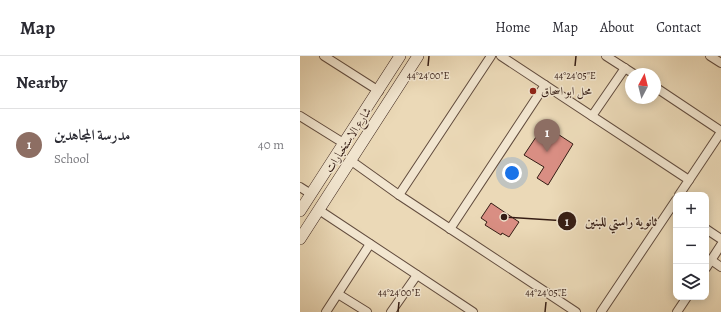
<!DOCTYPE html>
<meta charset="utf-8">
<style>
body{margin:0;font-family:Alegreya,Amiri,serif;background:#f7f7f7;color:#2b2b33}
.controls{position:absolute;right:12px;bottom:12px;display:grid;overflow:hidden;border-radius:8px;box-shadow:0 2px 10px #0003}
.controls button{width:36px;height:36px;display:grid;place-items:center;padding:0;border:0;border-bottom:1px solid #e1e1e2;background:#fff;color:#2b2b33;font:20px sans-serif}
.compass{position:absolute;left:325px;top:12px;width:36px;height:36px;border-radius:50%;background:#fff;box-shadow:0 2px 10px #0003;rotate:7deg}
.you{position:absolute;left:212px;top:117px;width:14px;height:14px;margin:-10px;border:3px solid #fff;border-radius:50%;background:#1a73e8;box-shadow:0 0 0 6px #1a73e833}
.badge{display:grid;place-items:center;width:26px;height:26px;border-radius:50%;background:#8f2418;color:#fff;font-size:13px;font-weight:700}
.pin{position:absolute;translate:-50% -33px;filter:drop-shadow(0 1px 2px #0008)}
.pin::after{content:'';position:absolute;top:21px;width:14px;height:12px;background:inherit;clip-path:polygon(0 0,100% 0,50% 100%)}
.list{margin:0;padding:0;list-style:none}
h2{display:flex;justify-content:space-between;align-items:center;height:52px;margin:0;padding:0 16px;font-size:17px}
h2 small{font-size:13px;font-weight:400;color:#7c7c81}
.list li{display:grid;grid-template-columns:26px 1fr auto;gap:12px;align-items:center;box-sizing:border-box;height:72px;padding:0 16px;border-top:1px solid #e1e1e2}
.list b{display:block;font-size:15px;white-space:nowrap}
.list p{margin:0;font-size:13px;white-space:nowrap;color:#7c7c81}
.list em{font-size:13px;font-style:normal;color:#7c7c81}
.icon{flex:none;width:22px;height:22px;fill:none;stroke:currentColor;stroke-width:2;stroke-linecap:round;stroke-linejoin:round}
.map{position:relative;flex:none;width:421px;height:256px;overflow:hidden}
header{display:flex;align-items:center;gap:24px;box-sizing:border-box;height:56px;padding:0 20px;background:#fff;border-bottom:1px solid #e1e1e2}
header strong{font-size:19px}
nav{display:flex;gap:22px;margin-inline-start:auto;font-size:14px}
main{display:flex}
aside{flex:1;background:#fff}
.map>svg:first-child{display:block}
.building{fill:#d98e83;stroke:#351d15}
.lines{fill:none;stroke-linecap:round;stroke-linejoin:round}
.street-casing{stroke:#624c3e;stroke-width:10}
.secondary-casing{stroke:#351d15;stroke-width:12}
.street{stroke:#f2e6d0;stroke-width:8}
.secondary{stroke:#f2e6d0;stroke-width:11}
.ticks{fill:none;stroke:#351d15;stroke-width:1.5}
.poi-dot{fill:#8f2418;stroke:#f2e6d0;stroke-width:1.5}
.labels{text-anchor:middle;dominant-baseline:central;stroke-width:3;stroke-linejoin:round;paint-order:stroke}
.poi-label{font-size:12px;fill:#351d15;stroke:#f2e6d0;text-anchor:start}
.street-label{font-size:12px;fill:#351d15;stroke:#f2e6d0}
.ticks-label{font-size:10px;text-anchor:middle;fill:#351d15;stroke:#f2e6d0;stroke-width:3;stroke-linejoin:round;paint-order:stroke}
.leader{fill:none;stroke:#351d15;stroke-width:1.5}
.callout-dot{fill:#351d15;stroke:#f2e6d0;stroke-width:1.5}
.mark-label{font-size:12px;text-anchor:middle;font-weight:bold;fill:#fff}
.callout-label{font-size:13px;text-anchor:middle;font-weight:bold;fill:#351d15;stroke:#f2e6d0;stroke-width:3;stroke-linejoin:round;paint-order:stroke}
</style>
<header>
<strong>Map</strong>
<nav><a>Home</a><a>Map</a><a>About</a><a>Contact</a></nav>
</header>
<main>
<aside>
<h2>Nearby<small></small></h2>
<ul class="list">
<li><span class="badge" style="background:#8d6e63">1</span><div><b>مدرسة المجاهدين</b><p>School</p></div><em>40 m</em></li>
</ul>
</aside>
<div class="map">
<svg width="421" height="256" viewBox="0 0 421 256">
<rect width="100%" height="100%" fill="#ebd9b7"/>
<filter id="stains"><feTurbulence type="fractalNoise" baseFrequency=".005" numOctaves="4"/><feColorMatrix values="0 0 0 0 .2 0 0 0 0 .09 0 0 0 0 .02 0 0 0 .5 -.17"/></filter>
<radialGradient id="worn" r=".72"><stop offset=".6" stop-color="#630" stop-opacity="0"/><stop offset="1" stop-color="#630" stop-opacity=".3"/></radialGradient>
<g class="building">
<polygon points="244,69 273,88 248,129 237,122 244,111 224,99"/>
<polygon points="191,147 219,166 209,181 202,177 201,179 185,169 187,166 181,162"/>
</g>
<g class="lines">
<g class="street-casing">
<g id="street">
<polyline points="24,0 79,35"/>
<polyline points="201,0 389,124"/>
<polyline points="306,0 334,18"/>
<polyline points="410,0 421,7"/>
<polyline points="355,31 421,75"/>
<polyline points="0,60 45,88"/>
<polyline points="292,60 325,12"/>
<polyline points="50,104 99,139 276,256"/>
<polyline points="0,131 11,138"/>
<polyline points="99,139 191,0"/>
<polyline points="379,139 421,76"/>
<polyline points="19,154 173,256"/>
<polyline points="150,173 245,29"/>
<polyline points="406,173 421,183"/>
<polyline points="411,204 421,211"/>
<polyline points="406,212 421,189"/>
<polyline points="38,238 67,256"/>
<polyline points="26,256 70,188"/>
<polyline points="91,256 117,219"/>
<polyline points="301,256 376,144"/>
<polyline points="377,256 387,241"/>
</g>
</g>
<g class="secondary-casing">
<g id="secondary">
<polyline points="0,155 100,0"/>
<polyline points="0,183 118,0"/>
</g>
</g>
<use href="#street" class="street"/>
<use href="#secondary" class="secondary"/>
</g>
<path class="ticks" d="M128 10 129 0M275 10 276 0M98 256 99 246M245 256 246 246"/>
<circle class="poi-dot" cx="233" cy="35" r="4"/>
<g class="labels">
<g class="poi-label">
<text x="241" y="35">محل ابو اسحاق</text>
</g>
<g class="street-label">
<text transform="translate(48 84) rotate(-57)">شارع الاستخبارات</text>
</g>
</g>
<g class="ticks-label">
<text x="128" y="23">44°24'00"E</text>
<text x="275" y="23">44°24'05"E</text>
<text x="99" y="240">44°24'00"E</text>
<text x="246" y="240">44°24'05"E</text>
</g>
<path class="leader" d="M204 161L267 165"/>
<g class="callout-dot">
<circle cx="204" cy="161" r="4"/>
<circle cx="267" cy="165" r="10"/>
</g>
<g class="mark-label">
<text x="267" y="170">1</text>
</g>
<g class="callout-label">
<text x="321" y="170">ثانوية راستي للبنين</text>
</g>
<rect width="100%" height="100%" filter="url(#stains)"/>
<rect width="100%" height="100%" fill="url(#worn)"/>
</svg>
<div class="controls">
<button>+</button>
<button>−</button>
<button><svg class="icon" aria-label="layers" viewBox="0 0 24 24"><path d="M12 4l9 5-9 5-9-5zM3 14l9 5 9-5"/></svg></button>
</div>
<svg class="compass" viewBox="-18 -18 36 36"><path d="M0-13l5 13h-10z" fill="#e53935"/><path d="M0 13l5-13h-10z" fill="#7c7c81"/></svg>
<div class="you"></div>
<div class="pin badge" style="left:247px;top:96px;background:#8d6e63">1</div>
</div>
</main>
